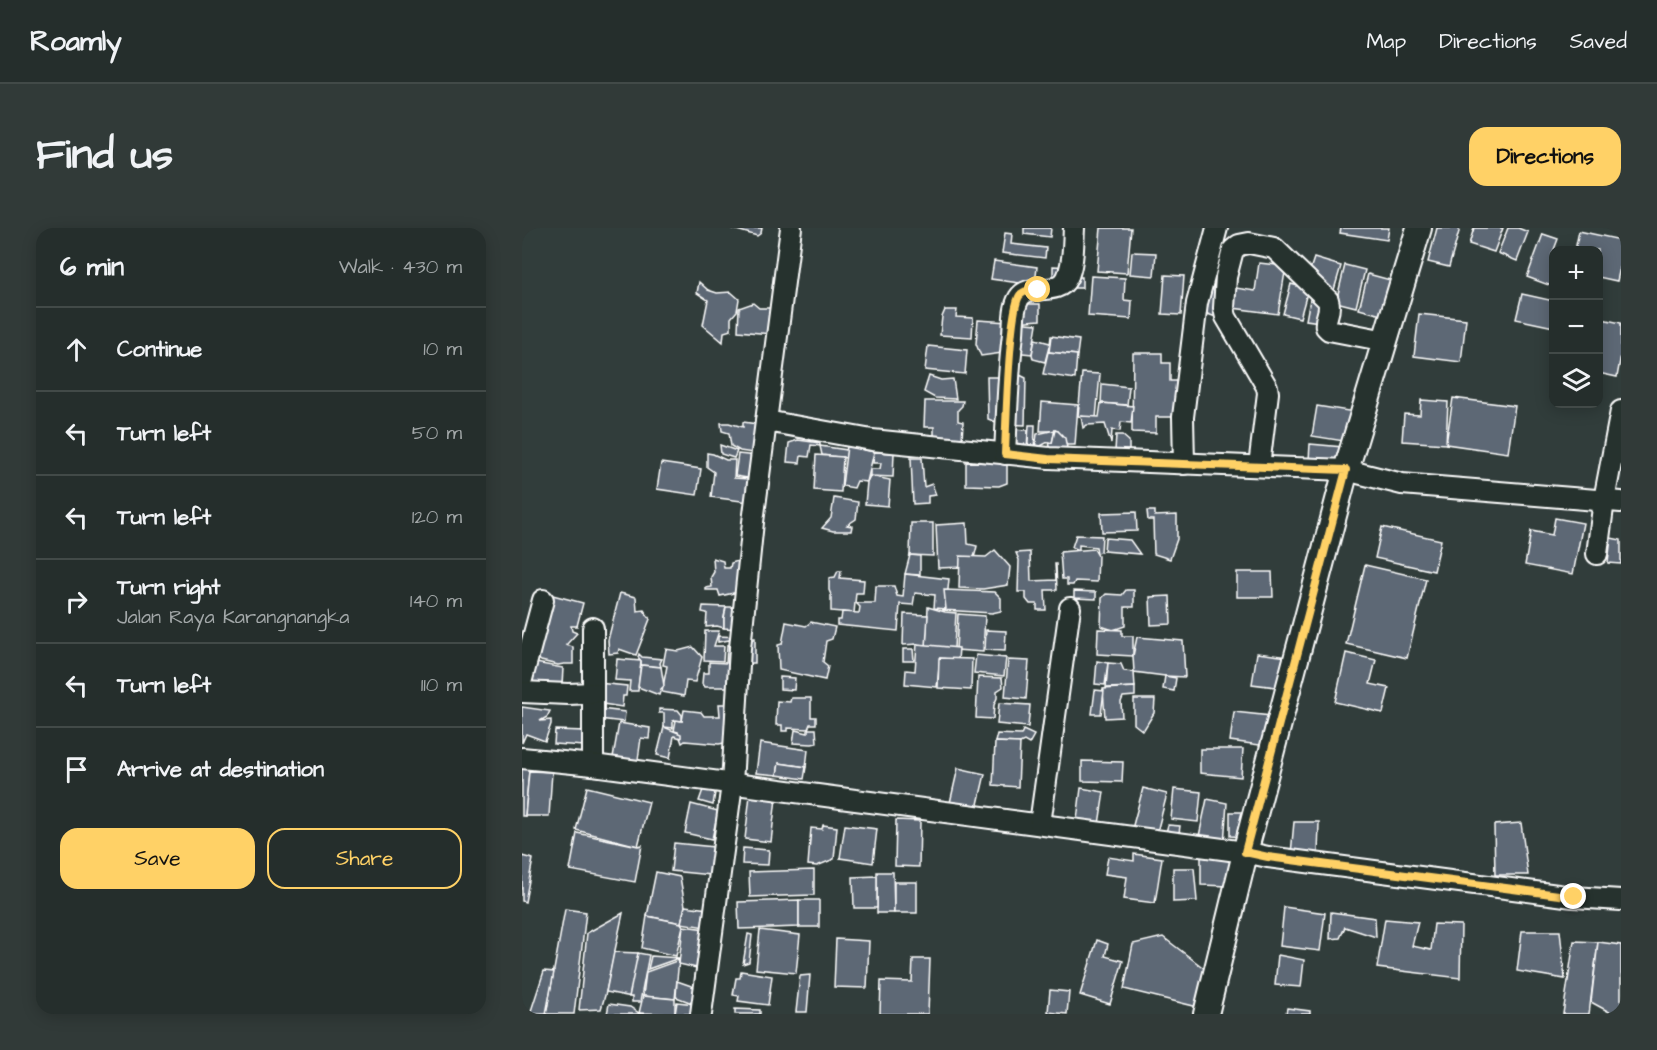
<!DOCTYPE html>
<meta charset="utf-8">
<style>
body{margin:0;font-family:"Architects Daughter",sans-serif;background:#313a38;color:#f1f3f6}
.controls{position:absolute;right:18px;top:18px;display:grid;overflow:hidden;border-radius:12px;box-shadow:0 3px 15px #0003}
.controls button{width:54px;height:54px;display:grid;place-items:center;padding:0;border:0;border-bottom:2px solid #424a48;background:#252e2c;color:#f1f3f6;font:30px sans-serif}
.stop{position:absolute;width:18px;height:18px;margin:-14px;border:4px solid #ffd166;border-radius:50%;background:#fff}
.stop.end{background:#ffd166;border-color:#fff;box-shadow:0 2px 6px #0008}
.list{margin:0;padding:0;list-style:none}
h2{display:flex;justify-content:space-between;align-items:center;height:78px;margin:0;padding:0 24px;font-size:26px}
h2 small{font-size:20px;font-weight:400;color:#a3a8a9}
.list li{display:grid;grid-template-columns:39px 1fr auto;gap:18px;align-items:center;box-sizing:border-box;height:84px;padding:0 24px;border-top:2px solid #424a48}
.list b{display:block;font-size:22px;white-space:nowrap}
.list p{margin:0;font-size:20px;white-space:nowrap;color:#a3a8a9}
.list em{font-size:20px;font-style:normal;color:#a3a8a9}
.actions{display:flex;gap:12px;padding:18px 24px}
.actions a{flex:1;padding:14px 0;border:2px solid #ffd166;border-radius:18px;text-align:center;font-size:21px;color:#ffd166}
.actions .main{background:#ffd166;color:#111}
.icon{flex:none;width:33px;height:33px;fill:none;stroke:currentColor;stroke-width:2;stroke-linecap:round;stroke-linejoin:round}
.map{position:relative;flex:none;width:1099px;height:786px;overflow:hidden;border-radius:18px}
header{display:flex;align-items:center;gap:36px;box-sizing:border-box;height:84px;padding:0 30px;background:#252e2c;border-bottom:2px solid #424a48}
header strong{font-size:28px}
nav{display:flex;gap:33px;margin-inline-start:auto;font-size:21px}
.intro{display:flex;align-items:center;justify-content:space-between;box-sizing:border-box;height:144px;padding:0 36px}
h1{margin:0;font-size:42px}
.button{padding:15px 27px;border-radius:18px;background:#ffd166;color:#111;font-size:21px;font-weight:700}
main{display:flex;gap:36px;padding:0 36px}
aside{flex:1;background:#252e2c;border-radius:18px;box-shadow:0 3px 15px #0003}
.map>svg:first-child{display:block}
.building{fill:#5d6774;stroke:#fff;stroke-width:1.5}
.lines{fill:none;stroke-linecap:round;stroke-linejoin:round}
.minor-casing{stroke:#fff;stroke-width:24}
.tertiary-casing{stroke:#fff;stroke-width:28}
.minor{stroke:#26332d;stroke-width:20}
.tertiary{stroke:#26332d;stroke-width:24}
.route{stroke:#ffd166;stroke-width:8}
</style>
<header>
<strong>Roamly</strong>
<nav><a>Map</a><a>Directions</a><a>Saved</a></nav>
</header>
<div class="intro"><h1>Find us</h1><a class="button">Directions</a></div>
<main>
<aside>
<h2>6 min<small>Walk · 430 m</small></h2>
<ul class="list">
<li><svg class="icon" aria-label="ahead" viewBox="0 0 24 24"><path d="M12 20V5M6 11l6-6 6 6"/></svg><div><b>Continue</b></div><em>10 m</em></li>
<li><svg class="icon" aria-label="left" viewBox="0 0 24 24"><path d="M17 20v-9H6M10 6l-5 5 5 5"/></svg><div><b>Turn left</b></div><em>50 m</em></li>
<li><svg class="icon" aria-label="left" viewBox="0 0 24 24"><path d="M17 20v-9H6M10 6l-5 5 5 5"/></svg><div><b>Turn left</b></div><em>120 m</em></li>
<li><svg class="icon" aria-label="right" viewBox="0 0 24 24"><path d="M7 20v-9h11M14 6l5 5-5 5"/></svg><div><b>Turn right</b><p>Jalan Raya Karangnangka</p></div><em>140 m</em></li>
<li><svg class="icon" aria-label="left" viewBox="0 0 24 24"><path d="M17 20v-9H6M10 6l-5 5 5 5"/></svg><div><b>Turn left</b></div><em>110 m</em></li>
<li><svg class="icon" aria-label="arrive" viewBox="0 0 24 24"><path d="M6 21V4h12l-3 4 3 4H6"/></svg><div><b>Arrive at destination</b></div></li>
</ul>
<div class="actions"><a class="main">Save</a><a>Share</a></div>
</aside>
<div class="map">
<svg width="1099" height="786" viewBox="0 0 1099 786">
<rect width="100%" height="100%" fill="#313d3b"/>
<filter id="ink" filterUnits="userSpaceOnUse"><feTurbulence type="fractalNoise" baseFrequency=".0167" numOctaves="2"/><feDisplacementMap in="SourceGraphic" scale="12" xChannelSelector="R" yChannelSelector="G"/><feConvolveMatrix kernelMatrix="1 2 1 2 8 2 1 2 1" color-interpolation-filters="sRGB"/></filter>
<g filter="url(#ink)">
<g class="building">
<polygon points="208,0 207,0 240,0 239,5 235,8"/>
<polygon points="502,0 529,0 528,9 502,6"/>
<polygon points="579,0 609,0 605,45 575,43"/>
<polygon points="819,0 867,0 865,12 818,5"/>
<polygon points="915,0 938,0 927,39 906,34"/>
<polygon points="952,0 981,0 972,24 947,16"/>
<polygon points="986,0 996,0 1006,4 995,33 976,25"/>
<polygon points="1057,3 1099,12 1099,35 1095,53 1076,49 1076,22 1053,22"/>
<polygon points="483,5 490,6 489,16 524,20 523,30 480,25"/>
<polygon points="1021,6 1036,11 1030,27 1032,28 1032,59 1005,49"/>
<polygon points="610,24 634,25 632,48 608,46"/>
<polygon points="792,30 819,38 812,62 784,54"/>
<polygon points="472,33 515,39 513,57 469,51"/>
<polygon points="737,35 764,38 756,86 711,80 714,60 733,63"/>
<polygon points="823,37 843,42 834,79 814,74"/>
<polygon points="531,38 548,39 551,49 560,49 560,60 531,60"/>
<polygon points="846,46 872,53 863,88 837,81"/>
<polygon points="643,47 662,48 659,87 640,86"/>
<polygon points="569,48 603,50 602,72 610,73 609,91 566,88"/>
<polygon points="177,54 186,62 195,65 209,64 217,71 215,83 209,90 209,102 202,104 201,114 181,97 186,72 175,65"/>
<polygon points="769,56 786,61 778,90 761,86"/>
<polygon points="686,57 703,62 694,89 677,83"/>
<polygon points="1000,66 1032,73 1032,99 994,91"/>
<polygon points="788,71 809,74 805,95 784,92"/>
<polygon points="231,75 237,80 248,80 250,106 216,103 217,80"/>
<polygon points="495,76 518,76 518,92 493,94"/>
<polygon points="423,82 435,82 434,89 451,90 450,109 418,107 420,89"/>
<polygon points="897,86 944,91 939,134 892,128"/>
<polygon points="1080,91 1099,95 1099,127 1095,149 1076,145 1076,107"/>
<polygon points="456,92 486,94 487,124 459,128 454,116"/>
<polygon points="493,94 515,96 510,126 491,124"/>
<polygon points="529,108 557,112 555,127 527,124"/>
<polygon points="513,111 528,115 523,134 511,131 510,126"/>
<polygon points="406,118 445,122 443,146 403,142"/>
<polygon points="526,124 555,127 553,151 521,146"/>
<polygon points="611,125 640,125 640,135 648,135 648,153 661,153 661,189 634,189 634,205 610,204"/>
<polygon points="488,142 504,150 503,197 479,196 466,191 465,149 482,149"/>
<polygon points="560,145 578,146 574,190 556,188"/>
<polygon points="407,148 419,152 431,151 434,171 413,170 402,164"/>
<polygon points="580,156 607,159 605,177 579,175"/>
<polygon points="931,170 993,178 986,225 924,216"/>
<polygon points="899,172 926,174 924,216 880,213 882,186 898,187"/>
<polygon points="403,173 441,173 440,178 436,182 436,193 441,194 440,213 412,212 412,199 402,199"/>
<polygon points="520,174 556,177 553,217 545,217 536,203 518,203"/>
<polygon points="579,175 611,178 609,195 599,194 598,203 590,202 589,215 583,196 565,197 561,200 559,188 577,189"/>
<polygon points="795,178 833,184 828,214 790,208"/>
<polygon points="221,194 242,197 237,226 218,223 209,218 207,205 200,203 199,195 207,195 221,199"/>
<polygon points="507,197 513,197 512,226 505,227"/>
<polygon points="486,201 506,202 505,225 486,224"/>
<polygon points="533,202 530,215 526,214 513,221 515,206"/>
<polygon points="533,202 536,203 543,210 545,220 528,223 526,214 530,215"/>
<polygon points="594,207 600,207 607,213 607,224 593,223"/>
<polygon points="276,212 298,215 298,218 289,217 287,229 279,228 278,235 265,234 267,215"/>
<polygon points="788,216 821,219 820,235 787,232"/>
<polygon points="198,217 215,223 212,230 199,226"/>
<polygon points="298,218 325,222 324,230 300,227"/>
<polygon points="325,218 352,224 345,254 335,253 332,260 320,258"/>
<polygon points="352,224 372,225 371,249 348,248 348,241 358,241 359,235 351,235"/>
<polygon points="185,225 191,226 204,232 213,232 212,250 227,251 227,274 189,269 192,244 185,239"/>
<polygon points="216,226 235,228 232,251 213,248"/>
<polygon points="294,227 321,229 319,264 292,262"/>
<polygon points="389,230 400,230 402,259 410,256 414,267 406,268 406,275 391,276"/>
<polygon points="444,234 485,235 485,255 477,258 444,257"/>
<polygon points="139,235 179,241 175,267 135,261"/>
<polygon points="348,248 368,252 366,278 343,276 345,254"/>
<polygon points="312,270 336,274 334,291 325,297 330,298 329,303 311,303 300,300 309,290"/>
<polygon points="625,283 633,283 633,288 655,287 655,311 648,331 632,326 631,292 626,292"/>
<polygon points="614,284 615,303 580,304 579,285"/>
<polygon points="1033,290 1061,295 1051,346 1003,337 1009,303 1030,307"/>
<polygon points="389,295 411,295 411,328 388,327"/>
<polygon points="445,295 446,316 455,318 452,330 441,339 416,340 414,297"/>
<polygon points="860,299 919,312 912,343 853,330"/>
<polygon points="554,307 580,308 579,324 575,325 574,319 557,317 557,322 550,319"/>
<polygon points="583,310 608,312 618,326 582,323"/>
<polygon points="1089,310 1099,312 1099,336 1086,335"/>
<polygon points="572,321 576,328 575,354 553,353 551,357 545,357 545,351 540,351 538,324"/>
<polygon points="473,322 488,339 486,357 461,361 437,360 438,328 464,329"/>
<polygon points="508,324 509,353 534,352 533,336 534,336 535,362 523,362 524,382 515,382 515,376 508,376 504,371 504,364 496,364 497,332 494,325"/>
<polygon points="388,327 398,328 398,347 383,346"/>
<polygon points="191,330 201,333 202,340 208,340 209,335 222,331 217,355 215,358 217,359 216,364 198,368 196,362 184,362 184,360 190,359 189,349 192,344"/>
<polygon points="843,337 904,351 885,430 824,416"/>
<polygon points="316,343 319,343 318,350 342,352 341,365 334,365 332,385 309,383 309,367 307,362 307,350 313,349"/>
<polygon points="715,344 750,344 751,369 715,369"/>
<polygon points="383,346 427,351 424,381 412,380 413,367 393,365 391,377 378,376 376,403 315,397 315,392 319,392 320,384 337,385 338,379 334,375 353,375 354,358 372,358 375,368 381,369"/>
<polygon points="422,362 473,364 479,370 479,383 470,385 420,382 424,381"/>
<polygon points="604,362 612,362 612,379 603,379 603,398 591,402 579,398 580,370 584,366 600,367"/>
<polygon points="552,363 574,364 574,371 552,370"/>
<polygon points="98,365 114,369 115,383 122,382 128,391 114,427 97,421 96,425 87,426 86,412"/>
<polygon points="27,366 61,375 55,398 49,398 50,403 55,405 44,417 51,419 51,436 42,436 36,437 19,433 13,428"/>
<polygon points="648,368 649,396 629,397 628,369"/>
<polygon points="181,378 204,379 202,390 202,400 195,398 184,399 185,385 180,384"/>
<polygon points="204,379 213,379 217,401 202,400 202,390"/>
<polygon points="406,379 423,384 434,385 432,420 404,419"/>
<polygon points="382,386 406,387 404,419 395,416 381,417"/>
<polygon points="436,386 463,388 461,424 434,422"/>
<polygon points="264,394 284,398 289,394 313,399 310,411 304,413 301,434 306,438 303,452 257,442 256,417 260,416"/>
<polygon points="576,401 600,402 600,408 611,408 611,428 575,426"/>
<polygon points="464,402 484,403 483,423 463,422"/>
<polygon points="183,403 197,403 192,418 202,418 201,433 182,432"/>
<polygon points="196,408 216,409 216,414 207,412 196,414"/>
<polygon points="615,409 661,413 663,449 643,448 612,444 611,428"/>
<polygon points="228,410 233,410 233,435 221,435 221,424 228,424"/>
<polygon points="395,416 437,420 436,432 418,430 415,459 383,456 384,442 393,443"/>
<polygon points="205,417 207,417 205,459 182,459 180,456 181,445 187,445 187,434 204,435"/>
<polygon points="171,419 180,429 173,454 164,453 162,468 140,464 145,438 141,437 144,421 156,423"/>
<polygon points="381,421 391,421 392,433 381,433"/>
<polygon points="735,425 766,429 762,460 730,456"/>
<polygon points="824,425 854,432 848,456 867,460 861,485 813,474"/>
<polygon points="117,426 120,429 140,431 138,435 139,439 119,437 119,433 116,429"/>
<polygon points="454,427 484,430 482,448 452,445"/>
<polygon points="417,430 450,431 449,462 416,460"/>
<polygon points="95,431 119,433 116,463 107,463 108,453 93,452"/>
<polygon points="486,432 507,433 504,471 483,469"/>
<polygon points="575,433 586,435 583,457 573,456"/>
<polygon points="14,435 41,440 40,457 35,456 35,459 10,455"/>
<polygon points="586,435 599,436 602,443 612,444 613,459 584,460"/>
<polygon points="119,437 139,439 142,458 139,461 137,467 116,459"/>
<polygon points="643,448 654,450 652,463 641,461"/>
<polygon points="258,449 273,450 272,462 258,461"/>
<polygon points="456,449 480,450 481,459 475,463 475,470 472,477 471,491 454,490"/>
<polygon points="76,455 105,458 104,468 101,468 100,479 81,476 81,471 77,470"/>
<polygon points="613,459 613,468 601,469 599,474 600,489 583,490 581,461"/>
<polygon points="573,462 582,463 579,486 570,486"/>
<polygon points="269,470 289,470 289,489 294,489 294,496 288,496 286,501 266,500 266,503 260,503 260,497 254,497 255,473 268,474"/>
<polygon points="612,471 633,471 632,485 621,503 612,496"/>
<polygon points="477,475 508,477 506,499 475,496"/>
<polygon points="197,476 203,476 203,488 209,488 205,512 202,515 197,516 163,513 160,515 156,504 152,503 154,492 160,493 162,482 179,484 182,488 198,488"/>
<polygon points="0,479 28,483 25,489 18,493 29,492 29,496 23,513 4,506 0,515"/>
<polygon points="78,481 103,484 102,494 77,491"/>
<polygon points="137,481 156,482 160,487 160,493 154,492 151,493 151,500 142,499 142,485 137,485"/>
<polygon points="712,484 749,488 745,518 708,513"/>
<polygon points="97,495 128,500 127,511 119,510 115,539 90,535"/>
<polygon points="142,499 159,506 159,510 152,508 148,530 135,527"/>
<polygon points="286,501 294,501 295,515 290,516 271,515 273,502 286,505"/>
<polygon points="33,502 63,503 63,518 32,516"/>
<polygon points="501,502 512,507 507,516 502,513 498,515 473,514 475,506 499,507"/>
<polygon points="473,514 498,515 496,559 471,557"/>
<polygon points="238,515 286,522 284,539 257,535 255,547 234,545"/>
<polygon points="678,521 721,521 719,549 678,545"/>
<polygon points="560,533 601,534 600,554 560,553"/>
<polygon points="257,535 284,539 282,551 255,547"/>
<polygon points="0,540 11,541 7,543 3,588 0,588"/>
<polygon points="436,540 463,546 454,585 427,579"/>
<polygon points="7,543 30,544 27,588 3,588"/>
<polygon points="65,559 127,574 116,618 54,602"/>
<polygon points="182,559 193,565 191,577 177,573"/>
<polygon points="559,560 582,564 577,596 555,592"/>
<polygon points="621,560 645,566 634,608 610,601"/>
<polygon points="652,561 679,564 676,594 649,591"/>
<polygon points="228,567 254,570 249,614 223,611"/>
<polygon points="685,571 705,575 702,615 677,608"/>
<polygon points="169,576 196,583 190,611 163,605"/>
<polygon points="708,584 728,584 724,609 708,608"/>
<polygon points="374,592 398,593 397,639 373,638"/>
<polygon points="772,594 797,594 796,627 769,626"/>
<polygon points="999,595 1006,647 973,647 972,597"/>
<polygon points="301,597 315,599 312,631 295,638 286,637 289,600 300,601"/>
<polygon points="323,597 355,601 351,635 318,630"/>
<polygon points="646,597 658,598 656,612 643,608"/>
<polygon points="55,605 116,618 120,617 113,654 48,642"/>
<polygon points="152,615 192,619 189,647 149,643"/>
<polygon points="221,620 247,622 246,637 220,636"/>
<polygon points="612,626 640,630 633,675 602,671 605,649 583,646 586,629 612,633"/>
<polygon points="0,628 11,631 3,674 0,673"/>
<polygon points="679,629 711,630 707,658 679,657"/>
<polygon points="651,640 672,640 675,673 651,674"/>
<polygon points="292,642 292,667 228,669 227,644"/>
<polygon points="134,644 158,649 163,678 159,695 125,688"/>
<polygon points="355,644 371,644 372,685 355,685"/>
<polygon points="355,648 355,680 332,680 331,649"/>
<rect x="372" y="654" width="23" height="31"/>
<polygon points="277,672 277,699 217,701 216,674"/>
<rect x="277" y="672" width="20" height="27"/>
<polygon points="163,678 186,681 183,699 159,695"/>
<polygon points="762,679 803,685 798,723 758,718"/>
<polygon points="43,681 64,684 52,786 24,786"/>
<polygon points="809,684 853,690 854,709 823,699 818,710 808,711"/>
<polygon points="101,685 84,764 79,781 57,782 65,705"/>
<polygon points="125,688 159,695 161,698 154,728 120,720"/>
<polygon points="863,691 896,694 890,718 909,722 912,696 939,697 938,750 855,740"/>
<polygon points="161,698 184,701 179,741 157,736"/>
<polygon points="238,702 278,707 274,745 234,741"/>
<polygon points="1000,703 1038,703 1043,751 995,743"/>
<polygon points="226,706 230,707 227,734 221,736"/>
<polygon points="641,709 687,744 680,780 602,761 611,716"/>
<polygon points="314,711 347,713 345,760 312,759"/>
<polygon points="575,712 586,716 583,728 601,733 588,776 558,767"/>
<polygon points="1052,713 1076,714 1067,786 1041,786"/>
<polygon points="1076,714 1099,717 1099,786 1091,786 1069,774"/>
<polygon points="92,724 116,725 110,769 84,764"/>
<polygon points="116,725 127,727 118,774 110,774 110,769 107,769"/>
<polygon points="756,727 782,732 779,759 753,757"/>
<polygon points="129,728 157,730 126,741"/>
<polygon points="391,731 408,731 406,786 358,786 359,753 390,754"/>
<polygon points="157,732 153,771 121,768 124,744"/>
<polygon points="22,743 32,744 24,786 8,786"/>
<polygon points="219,743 250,748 246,777 216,773 217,768 211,767 214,750 218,750"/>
<polygon points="288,747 285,784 274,784 278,748"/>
<polygon points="155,753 178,761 173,776 154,769"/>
<polygon points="528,762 547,764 545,786 526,784"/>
<polygon points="121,768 153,771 153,786 117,785"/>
<polygon points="155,774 173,776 177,786 153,786"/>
<polygon points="87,776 108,779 117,785 125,786 85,786"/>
<polygon points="765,780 788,783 788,786 764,786"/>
<polygon points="213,781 238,782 238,786 213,786"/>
</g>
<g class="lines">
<g class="minor-casing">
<g id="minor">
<polyline points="244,193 350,212 527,230 824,242 880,256 1099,274"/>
<path d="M483 226C485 186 486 146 491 106 492 94 491 80 497 70 506 54 536 69 545 50 552 36 551 15 552 0"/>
<polyline points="662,236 661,189 675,75 695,0"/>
<path d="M737 238 746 165 745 159 704 89 702 80 704 49 711 22 717 17 727 15 752 20 806 72C810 85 802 88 804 99L807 102 864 113"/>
<polyline points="1075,326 1082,272 1099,183"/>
<polyline points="71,400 71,537"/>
<polyline points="0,451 21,372"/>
<polyline points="0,464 46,466 71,465"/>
<polyline points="0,530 71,537 723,624 746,629 1051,669 1099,672"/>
<polyline points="518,596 548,380"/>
<polyline points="179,786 210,556 218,420 231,294 269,0"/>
</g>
</g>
<g class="tertiary-casing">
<polyline id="tertiary" points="684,786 726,613 824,242 897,0"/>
</g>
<use href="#minor" class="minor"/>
<use href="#tertiary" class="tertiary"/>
</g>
</g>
<g class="lines" filter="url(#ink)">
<path class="route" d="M516 62C510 62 502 62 498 67 487 80 484 201 483 226L526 231 824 242 723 624 746 629 1052 669"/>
</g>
</svg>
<div class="controls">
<button>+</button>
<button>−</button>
<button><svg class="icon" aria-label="layers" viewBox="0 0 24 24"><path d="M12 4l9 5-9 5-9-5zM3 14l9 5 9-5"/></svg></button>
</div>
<div class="stop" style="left:516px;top:62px"></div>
<div class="stop end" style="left:1052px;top:669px"></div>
</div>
</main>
